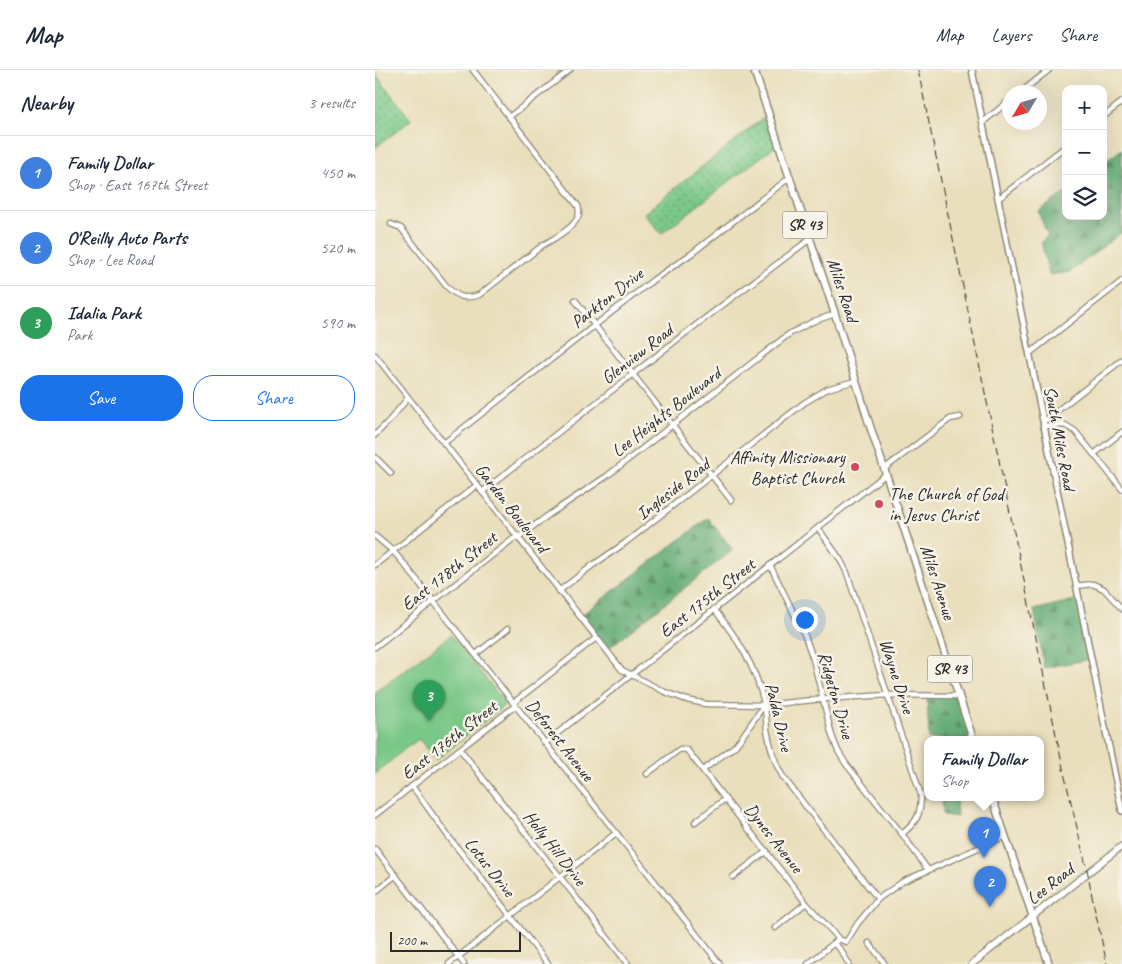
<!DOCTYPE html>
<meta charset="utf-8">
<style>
body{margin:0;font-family:Caveat,sans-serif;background:#f6f6f7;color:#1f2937}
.controls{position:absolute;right:15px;top:15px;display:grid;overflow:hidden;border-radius:10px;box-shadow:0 5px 20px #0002}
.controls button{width:45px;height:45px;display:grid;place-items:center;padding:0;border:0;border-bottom:1px solid #e0e1e3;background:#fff;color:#1f2937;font:25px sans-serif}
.compass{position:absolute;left:627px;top:15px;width:45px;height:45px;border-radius:50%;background:#fff;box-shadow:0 5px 20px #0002;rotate:232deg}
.scale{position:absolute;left:15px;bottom:12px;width:131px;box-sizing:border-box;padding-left:5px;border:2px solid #2b2b2b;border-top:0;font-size:14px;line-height:18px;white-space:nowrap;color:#2b2b2b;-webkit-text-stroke:4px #f7f3e8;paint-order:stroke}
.you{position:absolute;left:429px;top:549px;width:18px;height:18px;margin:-12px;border:4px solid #fff;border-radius:50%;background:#1a73e8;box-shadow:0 0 0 8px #1a73e833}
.badge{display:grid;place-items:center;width:32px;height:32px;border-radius:50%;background:#1a73e8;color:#fff;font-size:16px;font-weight:700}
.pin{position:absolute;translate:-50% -41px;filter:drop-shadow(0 1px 2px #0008)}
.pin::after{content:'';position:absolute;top:26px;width:18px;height:15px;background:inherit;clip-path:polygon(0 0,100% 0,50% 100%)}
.popup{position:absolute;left:549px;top:666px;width:120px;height:65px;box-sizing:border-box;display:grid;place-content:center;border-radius:10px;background:#fff;filter:drop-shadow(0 1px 4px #0005);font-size:16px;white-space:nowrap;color:#747a83}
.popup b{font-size:19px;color:#1f2937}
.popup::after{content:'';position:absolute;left:50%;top:100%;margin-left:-10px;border:10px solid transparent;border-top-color:#fff}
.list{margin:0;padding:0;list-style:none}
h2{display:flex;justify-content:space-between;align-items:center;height:65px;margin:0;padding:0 20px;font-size:21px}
h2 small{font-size:16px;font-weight:400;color:#747a83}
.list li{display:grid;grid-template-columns:32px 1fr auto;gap:15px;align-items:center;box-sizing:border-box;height:75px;padding:0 20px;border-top:1px solid #e0e1e3}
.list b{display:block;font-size:19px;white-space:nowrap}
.list p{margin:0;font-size:16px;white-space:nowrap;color:#747a83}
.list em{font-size:16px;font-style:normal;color:#747a83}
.actions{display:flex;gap:10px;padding:15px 20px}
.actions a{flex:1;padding:11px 0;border:1px solid #1a73e8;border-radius:20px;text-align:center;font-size:18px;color:#1a73e8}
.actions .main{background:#1a73e8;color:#fff}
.icon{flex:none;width:28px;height:28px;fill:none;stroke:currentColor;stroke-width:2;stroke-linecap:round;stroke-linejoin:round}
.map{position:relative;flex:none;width:747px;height:894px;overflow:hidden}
header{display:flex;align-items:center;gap:30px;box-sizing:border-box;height:70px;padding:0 25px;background:#fff;border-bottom:1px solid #e0e1e3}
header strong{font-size:24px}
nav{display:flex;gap:28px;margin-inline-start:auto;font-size:18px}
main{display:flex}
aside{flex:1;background:#fff}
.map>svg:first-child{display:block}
.grass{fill:url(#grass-dots);stroke:#527a59}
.forest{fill:url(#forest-firs);stroke:#476c50}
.green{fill:#7ac887;stroke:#527a59}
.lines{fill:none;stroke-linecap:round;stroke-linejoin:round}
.minor-casing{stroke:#8a8574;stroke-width:7}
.tertiary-casing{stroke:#8a8574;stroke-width:8}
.secondary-casing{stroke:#8a8574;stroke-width:8}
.primary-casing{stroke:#8a8574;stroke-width:9}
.minor{stroke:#fff;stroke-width:4.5}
.tertiary{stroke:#fff;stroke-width:5}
.secondary{stroke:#fff;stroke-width:5.5}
.primary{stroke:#fff;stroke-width:6}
.rail{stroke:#2b2b2b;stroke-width:1;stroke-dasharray:8 4;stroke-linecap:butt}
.poi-dot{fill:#d1495b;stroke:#f7f3e8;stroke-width:2}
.labels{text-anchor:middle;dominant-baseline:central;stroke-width:5;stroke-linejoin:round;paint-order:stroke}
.shield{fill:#f7f3e8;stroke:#686764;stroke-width:1}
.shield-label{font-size:16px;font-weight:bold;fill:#2b2b2b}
.street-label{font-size:18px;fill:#2b2b2b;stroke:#f7f3e8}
.poi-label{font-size:18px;fill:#2b2b2b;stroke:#f7f3e8;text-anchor:end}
</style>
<header>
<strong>Map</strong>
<nav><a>Map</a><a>Layers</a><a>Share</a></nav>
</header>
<main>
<aside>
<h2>Nearby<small>3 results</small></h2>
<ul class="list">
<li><span class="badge" style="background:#3f7fe0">1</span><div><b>Family Dollar</b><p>Shop · East 167th Street</p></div><em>450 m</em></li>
<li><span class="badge" style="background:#3f7fe0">2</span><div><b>O'Reilly Auto Parts</b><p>Shop · Lee Road</p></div><em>520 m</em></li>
<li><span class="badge" style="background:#2e9e5b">3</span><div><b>Idalia Park</b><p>Park</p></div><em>590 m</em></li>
</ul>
<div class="actions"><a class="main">Save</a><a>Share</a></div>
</aside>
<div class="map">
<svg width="747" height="894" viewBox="0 0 747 894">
<defs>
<pattern id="grass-dots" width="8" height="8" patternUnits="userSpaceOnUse" patternTransform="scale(1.25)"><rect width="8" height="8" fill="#7ac887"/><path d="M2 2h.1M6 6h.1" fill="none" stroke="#64a36f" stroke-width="1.8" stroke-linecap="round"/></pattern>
<pattern id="forest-firs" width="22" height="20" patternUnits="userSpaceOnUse" patternTransform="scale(1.25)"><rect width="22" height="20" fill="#63ac74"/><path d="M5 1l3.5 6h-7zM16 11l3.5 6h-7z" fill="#528c5f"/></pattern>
</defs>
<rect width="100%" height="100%" fill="#f7f3e8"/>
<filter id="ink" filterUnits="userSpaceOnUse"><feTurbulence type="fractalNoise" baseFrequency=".02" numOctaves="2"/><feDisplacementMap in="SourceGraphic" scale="10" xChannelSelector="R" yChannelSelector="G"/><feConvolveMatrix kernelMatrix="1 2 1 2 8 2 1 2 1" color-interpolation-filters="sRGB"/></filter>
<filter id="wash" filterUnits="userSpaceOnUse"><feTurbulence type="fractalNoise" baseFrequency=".0096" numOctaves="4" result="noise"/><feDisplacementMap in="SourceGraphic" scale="20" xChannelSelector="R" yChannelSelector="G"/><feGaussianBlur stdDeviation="1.12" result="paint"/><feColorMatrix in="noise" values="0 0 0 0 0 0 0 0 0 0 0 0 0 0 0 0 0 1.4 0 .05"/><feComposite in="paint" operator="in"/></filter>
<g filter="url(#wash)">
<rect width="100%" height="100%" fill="#eadfbc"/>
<g class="grass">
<polygon points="0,3 36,50 0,78"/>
<polygon points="393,44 403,74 286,164 269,143"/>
</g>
<g class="forest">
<polygon points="747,79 747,162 695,202 674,205 666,172 673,166 663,142 691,122 691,146 728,146 728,93"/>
<polygon points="333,448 358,480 231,580 204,547"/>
<polygon points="703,529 716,589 669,598 659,540"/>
<polygon points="552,625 583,626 598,669 554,669"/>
<polygon points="567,727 581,727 582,747 568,745"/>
</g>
<polygon class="green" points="76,565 131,634 61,690 44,669 31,678 0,704 0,622"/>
</g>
<g filter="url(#ink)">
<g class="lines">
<g class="minor-casing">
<g id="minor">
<polyline points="646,22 674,0"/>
<polyline points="134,47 195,0"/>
<polyline points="728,47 747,32"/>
<polyline points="608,52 634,31"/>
<polyline points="623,129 691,76"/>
<path d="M16 154 26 158 72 217C83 227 89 230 104 225L168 175C177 170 199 157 203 147 205 143 204 140 203 136L98 0"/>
<polyline points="200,230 356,430"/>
<polyline points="655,283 747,211"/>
<polyline points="0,285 247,600 290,622 312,630 331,634 389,635 448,629 514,625 583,626"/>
<polyline points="668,352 747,290"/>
<polyline points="668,356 690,355 700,361 747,419"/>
<polyline points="0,365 14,351 33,328"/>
<polyline points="69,373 278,210 316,184 414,108"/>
<polyline points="719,384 747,362"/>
<polyline points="0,387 16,403"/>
<polyline points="509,399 575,349 585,347"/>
<polyline points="107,422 308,265 435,169"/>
<path d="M443 458 465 489 472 503 546 725C546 744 542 752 527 764"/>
<polyline points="0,466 18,481 30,495 170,673 345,894"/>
<polyline points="0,495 102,415"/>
<polyline points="395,495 430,566 438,589 457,666 463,681 471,694 527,764 553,800"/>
<polyline points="701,516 718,514 729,519 747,539"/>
<polyline points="184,521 218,495 250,473 429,333 452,319 480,311"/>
<path d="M339 539C363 569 380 595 389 633 391 642 391 651 392 660 395 676 399 692 408 707L503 829"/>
<polyline points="0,577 138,469 145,466 175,444 232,406 414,264 439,251 460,244"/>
<polyline points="101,584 133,559"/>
<polyline points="138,633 221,568"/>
<polyline points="170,673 511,404"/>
<polyline points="85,679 253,894"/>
<polyline points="328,700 360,676 367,667 389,635"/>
<polyline points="272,704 305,679 312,680 431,833 464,869 471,872 483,853 503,829 527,812 630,766"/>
<polyline points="37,716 73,766 173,894"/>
<polyline points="0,745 140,636"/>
<polyline points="320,752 350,729"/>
<polyline points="0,779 89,894"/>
<polyline points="358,807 392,781"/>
<polyline points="0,822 21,805"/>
<polyline points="400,858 431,833"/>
<polyline points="494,873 510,894"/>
<polyline points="459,874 465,879 474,894"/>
<polyline points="74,894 241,763"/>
<polyline points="433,894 464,869"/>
</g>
</g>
<g class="tertiary-casing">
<polyline id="tertiary" points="597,0 747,741"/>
</g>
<g class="secondary-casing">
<polyline id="secondary" points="597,894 747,776"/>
</g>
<g class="primary-casing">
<g id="primary">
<polyline points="379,0 460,244 494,353 527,452 598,669"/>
<polyline points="617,727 674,894"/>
</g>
</g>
<use href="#minor" class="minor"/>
<use href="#tertiary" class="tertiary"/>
<use href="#secondary" class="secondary"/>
<use href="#primary" class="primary"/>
<polyline class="rail" points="543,0 689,703 713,804 718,832 732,894"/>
</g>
</g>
<g class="poi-dot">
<circle cx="480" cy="397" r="5"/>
<circle cx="504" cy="434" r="5"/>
</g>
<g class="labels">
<g class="shield">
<rect x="407.5" y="141.5" width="45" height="27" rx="4"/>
<rect x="552.5" y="585.5" width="45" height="27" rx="4"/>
</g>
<g class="shield-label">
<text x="430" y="155">SR 43</text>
<text x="575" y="599">SR 43</text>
</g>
<g class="street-label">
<text transform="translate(468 220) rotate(72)">Miles Road</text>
<text transform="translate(232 228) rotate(-38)">Parkton Drive</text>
<text transform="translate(262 284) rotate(-38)">Glenview Road</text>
<text transform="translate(291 342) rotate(-38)">Lee Heights Boulevard</text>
<text transform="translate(685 368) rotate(79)">South Miles Road</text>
<text transform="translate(298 419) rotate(-38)">Ingleside Road</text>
<text transform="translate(137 438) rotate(52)">Garden Boulevard</text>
<text transform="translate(74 501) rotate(-38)">East 178th Street</text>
<text transform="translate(563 512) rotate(72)">Miles Avenue</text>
<text transform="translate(332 528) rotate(-38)">East 175th Street</text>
<text transform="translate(522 606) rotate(72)">Wayne Drive</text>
<text transform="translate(461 625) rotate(74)">Ridgeton Drive</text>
<text transform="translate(404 647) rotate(77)">Palda Drive</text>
<text transform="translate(74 670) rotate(-38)">East 176th Street</text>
<text transform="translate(185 670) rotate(52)">Deforest Avenue</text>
<text transform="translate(399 768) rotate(52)">Dynes Avenue</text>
<text transform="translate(180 778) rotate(52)">Holly Hill Drive</text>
<text transform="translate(115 797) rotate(52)">Lotus Drive</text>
<text transform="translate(675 814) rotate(-38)">Lee Road</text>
</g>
<g class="poi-label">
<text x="470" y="387">Affinity Missionary<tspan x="470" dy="21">Baptist Church</tspan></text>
<text x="514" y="424" text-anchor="start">The Church of God<tspan x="514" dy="21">in Jesus Christ</tspan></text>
</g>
</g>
</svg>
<div class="controls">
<button>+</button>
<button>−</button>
<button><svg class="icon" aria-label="layers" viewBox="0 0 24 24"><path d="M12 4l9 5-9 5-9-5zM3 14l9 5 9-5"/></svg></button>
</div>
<svg class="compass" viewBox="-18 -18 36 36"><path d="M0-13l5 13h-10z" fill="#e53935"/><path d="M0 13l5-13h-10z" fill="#747a83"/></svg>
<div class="scale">200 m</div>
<div class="you"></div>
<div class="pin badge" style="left:609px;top:788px;background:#3f7fe0">1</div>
<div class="popup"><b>Family Dollar</b>Shop</div>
<div class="pin badge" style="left:615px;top:837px;background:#3f7fe0">2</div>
<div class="pin badge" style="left:54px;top:651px;background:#2e9e5b">3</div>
</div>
</main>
